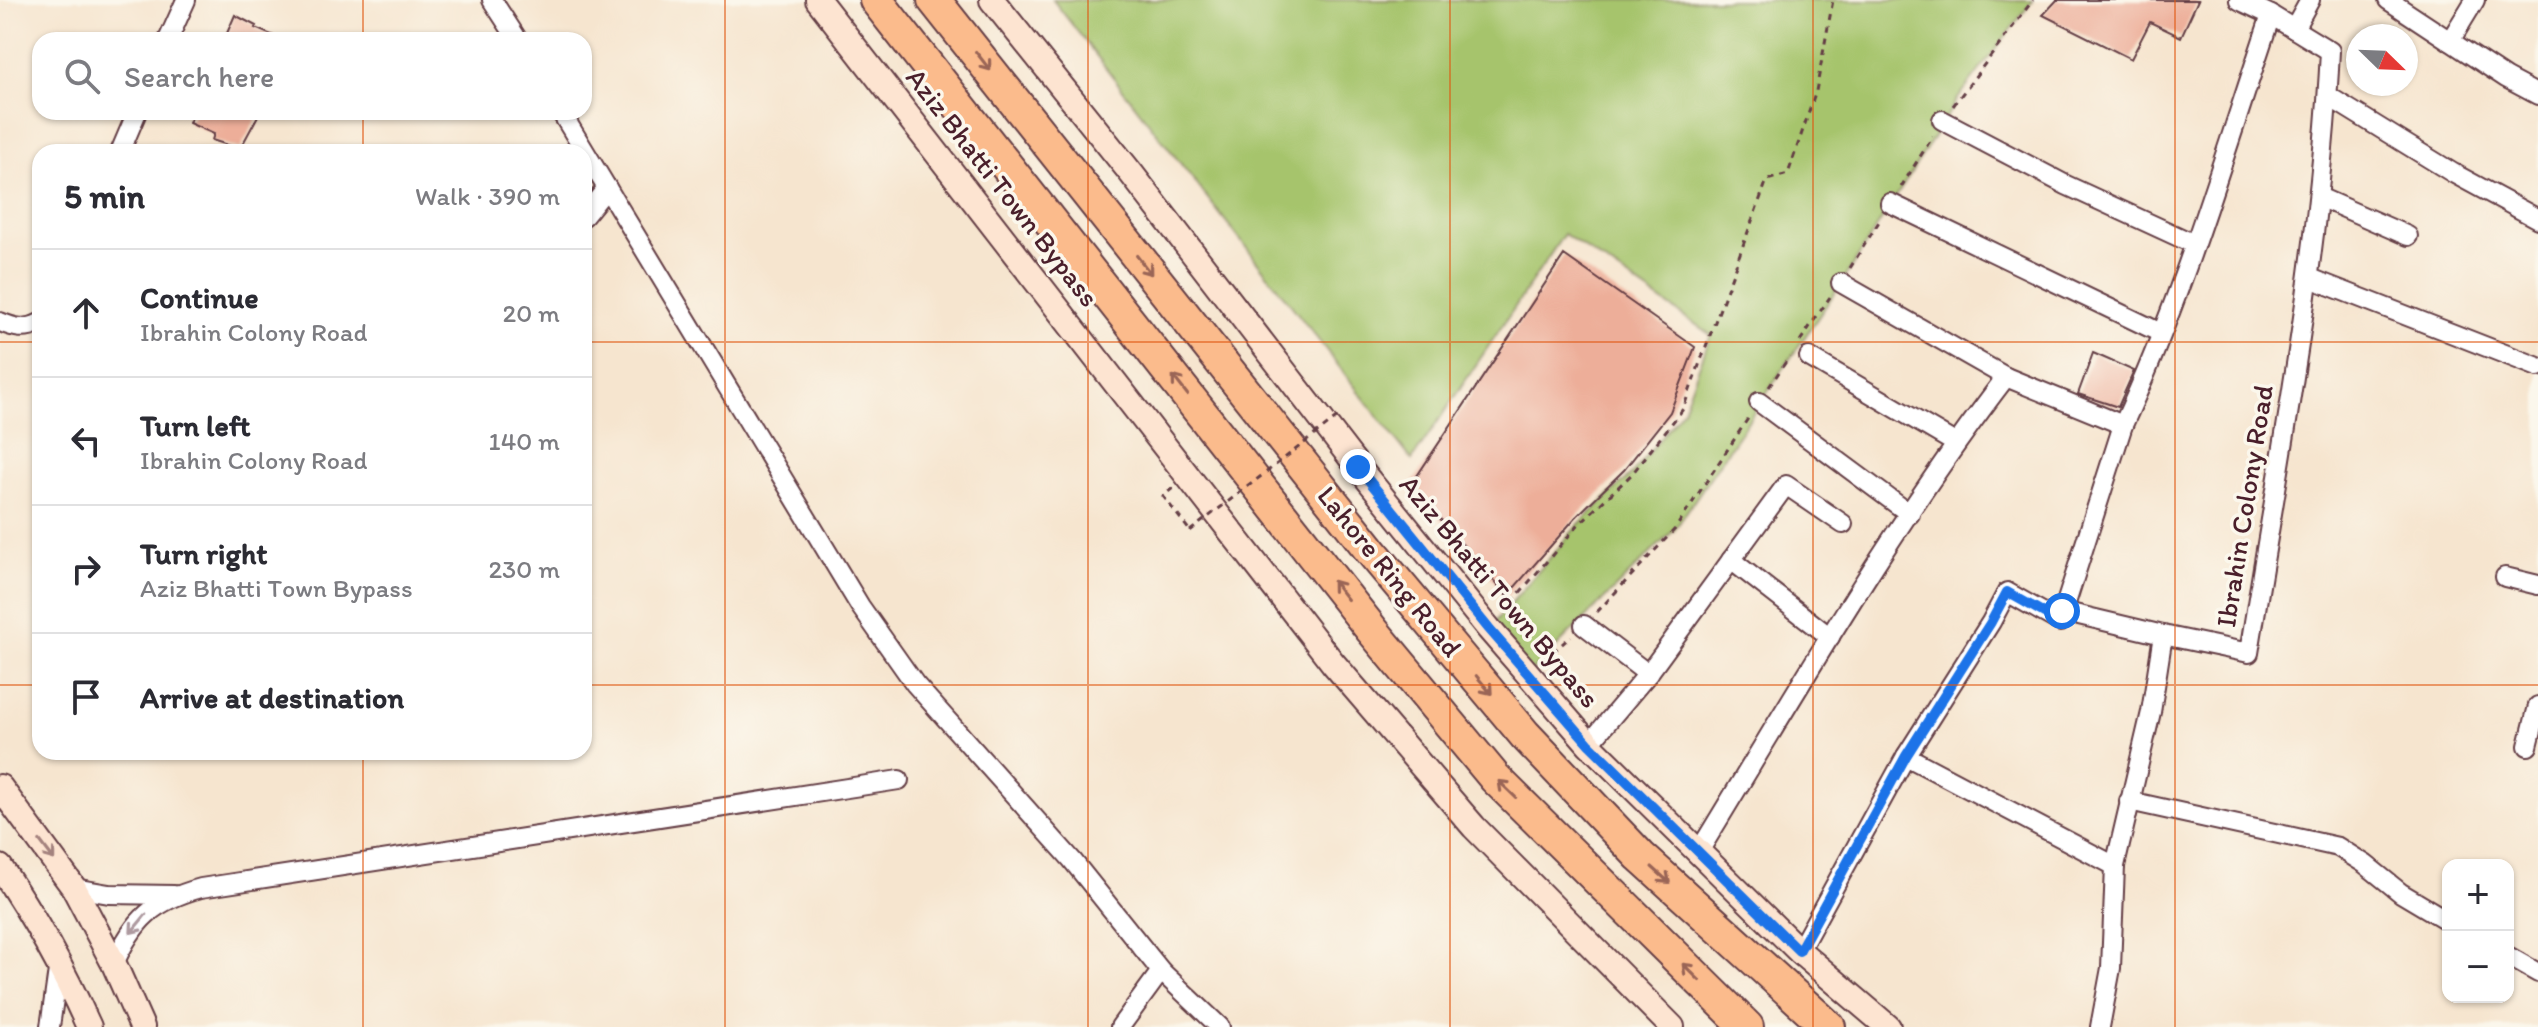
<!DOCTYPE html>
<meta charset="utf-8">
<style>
body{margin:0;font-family:Itim,sans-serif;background:#f7f7f7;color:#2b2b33}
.controls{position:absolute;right:24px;bottom:24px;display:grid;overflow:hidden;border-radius:16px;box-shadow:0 2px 6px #0004}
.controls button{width:72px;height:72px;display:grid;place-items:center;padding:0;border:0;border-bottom:2px solid #e1e1e2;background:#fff;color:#2b2b33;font:40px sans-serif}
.compass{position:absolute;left:2346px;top:24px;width:72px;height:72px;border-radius:50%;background:#fff;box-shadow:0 2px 6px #0004;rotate:113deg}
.stop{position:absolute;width:24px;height:24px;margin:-18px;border:6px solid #1a73e8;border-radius:50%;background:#fff}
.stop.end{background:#1a73e8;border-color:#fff;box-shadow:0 2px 8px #0008}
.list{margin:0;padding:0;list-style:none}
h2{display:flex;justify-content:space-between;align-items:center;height:104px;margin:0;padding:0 32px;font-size:34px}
h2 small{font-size:26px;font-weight:400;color:#7c7c81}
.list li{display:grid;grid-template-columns:52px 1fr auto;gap:24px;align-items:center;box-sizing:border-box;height:128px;padding:0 32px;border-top:2px solid #e1e1e2}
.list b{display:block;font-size:30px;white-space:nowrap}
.list p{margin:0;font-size:26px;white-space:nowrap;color:#7c7c81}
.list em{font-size:26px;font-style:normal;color:#7c7c81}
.icon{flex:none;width:44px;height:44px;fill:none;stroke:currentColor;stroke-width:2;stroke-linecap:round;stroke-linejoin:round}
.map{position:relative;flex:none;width:2538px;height:1027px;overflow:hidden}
.search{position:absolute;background:#fff;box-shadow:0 2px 6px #0004;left:32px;top:32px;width:560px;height:88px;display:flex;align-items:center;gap:20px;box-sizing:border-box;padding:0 28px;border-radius:24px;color:#7c7c81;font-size:30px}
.panel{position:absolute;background:#fff;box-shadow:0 2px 6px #0004;left:32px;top:144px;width:560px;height:616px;border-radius:24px}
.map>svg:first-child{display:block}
.green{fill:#a6c46c;stroke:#78724c;stroke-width:2}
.building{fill:#edae99}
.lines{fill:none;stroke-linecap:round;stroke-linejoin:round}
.street-casing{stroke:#643d44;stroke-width:22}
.secondary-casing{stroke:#643d44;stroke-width:28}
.highway-casing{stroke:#643d44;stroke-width:36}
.path{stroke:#643d44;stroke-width:3;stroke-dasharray:6 6;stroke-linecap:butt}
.street{stroke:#fff;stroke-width:18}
.secondary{stroke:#fde4d1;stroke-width:24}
.highway{stroke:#fbbb8c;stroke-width:32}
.path-bridge{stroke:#643d44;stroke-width:3;stroke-dasharray:6 6;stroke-linecap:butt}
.oneway{stroke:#9a6557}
.oneway2{stroke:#a4827e}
.oneway3{stroke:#ae9aa0}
.route{stroke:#1a73e8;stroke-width:10}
.grid{fill:none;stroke:#e0560e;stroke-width:2;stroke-opacity:0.55}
.labels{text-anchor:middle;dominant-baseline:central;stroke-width:7;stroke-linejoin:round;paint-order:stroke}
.street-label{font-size:28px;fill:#4a1f2b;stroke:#fbf7ec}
</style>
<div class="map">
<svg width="2538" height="1027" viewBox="0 0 2538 1027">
<rect width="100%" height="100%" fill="#fbf7ec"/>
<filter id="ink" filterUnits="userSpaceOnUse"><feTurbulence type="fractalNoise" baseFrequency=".0125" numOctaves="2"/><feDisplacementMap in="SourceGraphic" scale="16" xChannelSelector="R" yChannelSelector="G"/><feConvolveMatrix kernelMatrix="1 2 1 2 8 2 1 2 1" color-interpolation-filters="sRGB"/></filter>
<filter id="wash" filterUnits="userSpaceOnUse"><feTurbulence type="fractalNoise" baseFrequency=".006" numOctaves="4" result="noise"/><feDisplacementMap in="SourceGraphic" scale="32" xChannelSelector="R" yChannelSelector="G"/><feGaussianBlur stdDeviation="1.8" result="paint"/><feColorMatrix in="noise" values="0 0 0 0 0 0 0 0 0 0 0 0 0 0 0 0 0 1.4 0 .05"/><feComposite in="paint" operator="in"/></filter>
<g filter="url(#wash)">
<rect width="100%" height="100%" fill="#f6e5cf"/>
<polygon class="green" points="1053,0 2033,0 1957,100 1846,276 1675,529 1529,674 1489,629 1578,525 1632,474 1683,409 1711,335 1564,234 1412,460"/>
<g id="blocks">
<g class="building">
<polygon points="2057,0 2198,0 2181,37 2150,22 2131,59 2043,15"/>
<polygon points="235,15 256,26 255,28 283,40 224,40"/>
<polygon points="194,112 260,112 240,149 212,140 214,134 189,123"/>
<polygon points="1564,255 1695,347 1670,412 1624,470 1576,517 1507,596 1411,485"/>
<polygon points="2093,353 2134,371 2118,407 2078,394"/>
</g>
</g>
</g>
<g filter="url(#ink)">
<use href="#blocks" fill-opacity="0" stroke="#643d44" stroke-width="2"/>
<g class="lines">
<g class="street-casing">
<g id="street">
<polyline points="492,0 518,40"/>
<polyline points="2388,0 2506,78 2538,95"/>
<polyline points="2294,29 2310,0"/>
<polyline points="168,40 186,0"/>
<polyline points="2450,41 2475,0"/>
<polyline points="2328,96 2453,173 2538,219"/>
<polyline points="561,112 860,606 915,684 1072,860 1161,971 1220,1027"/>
<polyline points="1942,120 2066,185 2194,244"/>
<polyline points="120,152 137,112"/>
<polyline points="2319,197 2408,236"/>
<polyline points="1890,203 2161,333"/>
<polyline points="584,216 607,188"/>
<polyline points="2310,278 2538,367"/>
<polyline points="1841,283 2006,377"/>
<path d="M0 322C15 328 25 331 40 323"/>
<polyline points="1809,357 1955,443"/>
<polyline points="1759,402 1910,514"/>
<polyline points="1731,560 1830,637"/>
<polyline points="2505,577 2538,585"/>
<polyline points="2062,611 2163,635"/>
<polyline points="1584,625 1648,674"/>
<polyline points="1589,744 1648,674 1786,485 1843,524"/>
<polyline points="2528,746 2538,706"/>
<polyline points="1906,756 2115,866"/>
<polyline points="2129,801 2338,847 2365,864 2401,893 2448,921"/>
<path d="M1698 853C1796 693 1892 525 2006 377L2123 425C2184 293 2225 152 2271 15"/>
<polyline points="74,888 109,894 174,895"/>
<polyline points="1799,951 1906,756 1991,622 2007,592 2060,622 2123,425"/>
<polyline points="2508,956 2538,973"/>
<path d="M114 964C134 919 153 901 201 888L899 780"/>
<polyline points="50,1027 59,963"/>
<polyline points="1120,1027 1161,971"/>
<path d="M2100 1027 2111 968 2115 866 2151 712 2163 635 2249 653C2281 453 2320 254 2330 51L2271 15 2239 0"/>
</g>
</g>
<g class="secondary-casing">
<g id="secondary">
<polyline points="818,0 1333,663 1474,827 1672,1027"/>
<polyline points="992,0 1131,173 1358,467 1489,629 1589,744 1799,951 1888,1027"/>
<polyline points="0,787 74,888 114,964 142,1027"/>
<path d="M0 867C35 918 64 971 89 1027"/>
</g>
</g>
<g class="highway-casing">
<g id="highway">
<polyline points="876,0 1372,630 1495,778 1747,1027"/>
<polyline points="934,0 1372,552 1525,735 1640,856 1829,1027"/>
</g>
</g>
<g class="path">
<polyline points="1953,106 2033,0"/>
<polyline points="1901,187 1933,136"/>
<polyline points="1850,268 1880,220"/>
<polyline points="1800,341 1830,297"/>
<polyline points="1769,387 1789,357"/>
<polyline points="1173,488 1163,496 1190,531"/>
<polyline points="1504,611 1578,525 1632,474 1683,409 1767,180 1788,174 1816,91 1833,0"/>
<polyline points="1597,612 1675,529 1749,417"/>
<polyline points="1544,660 1571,636"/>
</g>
<use href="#street" class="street"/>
<use href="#secondary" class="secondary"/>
<use href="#highway" class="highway"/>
<polyline class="path-bridge" points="1190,531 1339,416"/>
</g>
<defs><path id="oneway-shaft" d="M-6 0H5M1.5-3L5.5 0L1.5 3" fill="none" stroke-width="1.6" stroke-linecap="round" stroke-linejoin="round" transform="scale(2)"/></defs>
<g class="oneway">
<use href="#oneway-shaft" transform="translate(983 61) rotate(52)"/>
<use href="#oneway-shaft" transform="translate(1144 265) rotate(52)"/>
<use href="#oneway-shaft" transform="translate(1180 385) rotate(-128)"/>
<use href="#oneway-shaft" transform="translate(1340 590) rotate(-128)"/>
<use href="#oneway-shaft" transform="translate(1484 685) rotate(50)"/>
<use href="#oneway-shaft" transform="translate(1507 789) rotate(-136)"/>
<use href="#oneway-shaft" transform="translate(1661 875) rotate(42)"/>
<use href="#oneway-shaft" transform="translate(1691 972) rotate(-135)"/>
</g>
<use class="oneway2" href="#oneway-shaft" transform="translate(47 850) rotate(53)"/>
<use class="oneway3" href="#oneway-shaft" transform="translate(138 924) rotate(130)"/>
</g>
<g class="lines" filter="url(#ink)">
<polyline class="route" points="1358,467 1489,629 1589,744 1799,951 1906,756 1991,622 2007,592 2060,622 2062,611"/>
</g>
<path class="grid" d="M363 0V40M725 0V1027M1088 0V1027M1450 0V1027M1813 0V1027M2175 0V1027M363 112V152M0 342H40M584 342H2538M0 685H40M584 685H2538M363 752V1027"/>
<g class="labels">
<g class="street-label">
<text transform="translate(1003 187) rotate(52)">Aziz Bhatti Town Bypass</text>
<text transform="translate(2244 506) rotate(-81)">Ibrahin Colony Road</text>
<text transform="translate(1390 571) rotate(51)">Lahore Ring Road</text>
<text transform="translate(1500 591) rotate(50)">Aziz Bhatti Town Bypass</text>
</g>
</g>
</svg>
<div class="controls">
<button>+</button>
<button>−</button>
</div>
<svg class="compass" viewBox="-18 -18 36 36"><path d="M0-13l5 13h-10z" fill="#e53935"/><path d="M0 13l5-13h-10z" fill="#7c7c81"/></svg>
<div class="stop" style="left:2062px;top:611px"></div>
<div class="stop end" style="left:1358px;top:467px"></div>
<div class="search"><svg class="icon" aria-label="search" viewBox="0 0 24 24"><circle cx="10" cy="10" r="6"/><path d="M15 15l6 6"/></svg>Search here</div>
<section class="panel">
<h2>5 min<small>Walk · 390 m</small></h2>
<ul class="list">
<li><svg class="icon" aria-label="ahead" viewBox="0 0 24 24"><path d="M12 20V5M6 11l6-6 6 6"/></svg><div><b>Continue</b><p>Ibrahin Colony Road</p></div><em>20 m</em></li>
<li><svg class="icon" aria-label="left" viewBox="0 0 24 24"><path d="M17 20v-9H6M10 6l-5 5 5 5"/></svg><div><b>Turn left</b><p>Ibrahin Colony Road</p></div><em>140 m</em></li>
<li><svg class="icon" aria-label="right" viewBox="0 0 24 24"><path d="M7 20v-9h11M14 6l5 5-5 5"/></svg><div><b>Turn right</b><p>Aziz Bhatti Town Bypass</p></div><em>230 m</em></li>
<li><svg class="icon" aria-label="arrive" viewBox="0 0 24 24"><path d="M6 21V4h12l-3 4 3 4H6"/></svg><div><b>Arrive at destination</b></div></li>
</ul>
</section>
</div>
